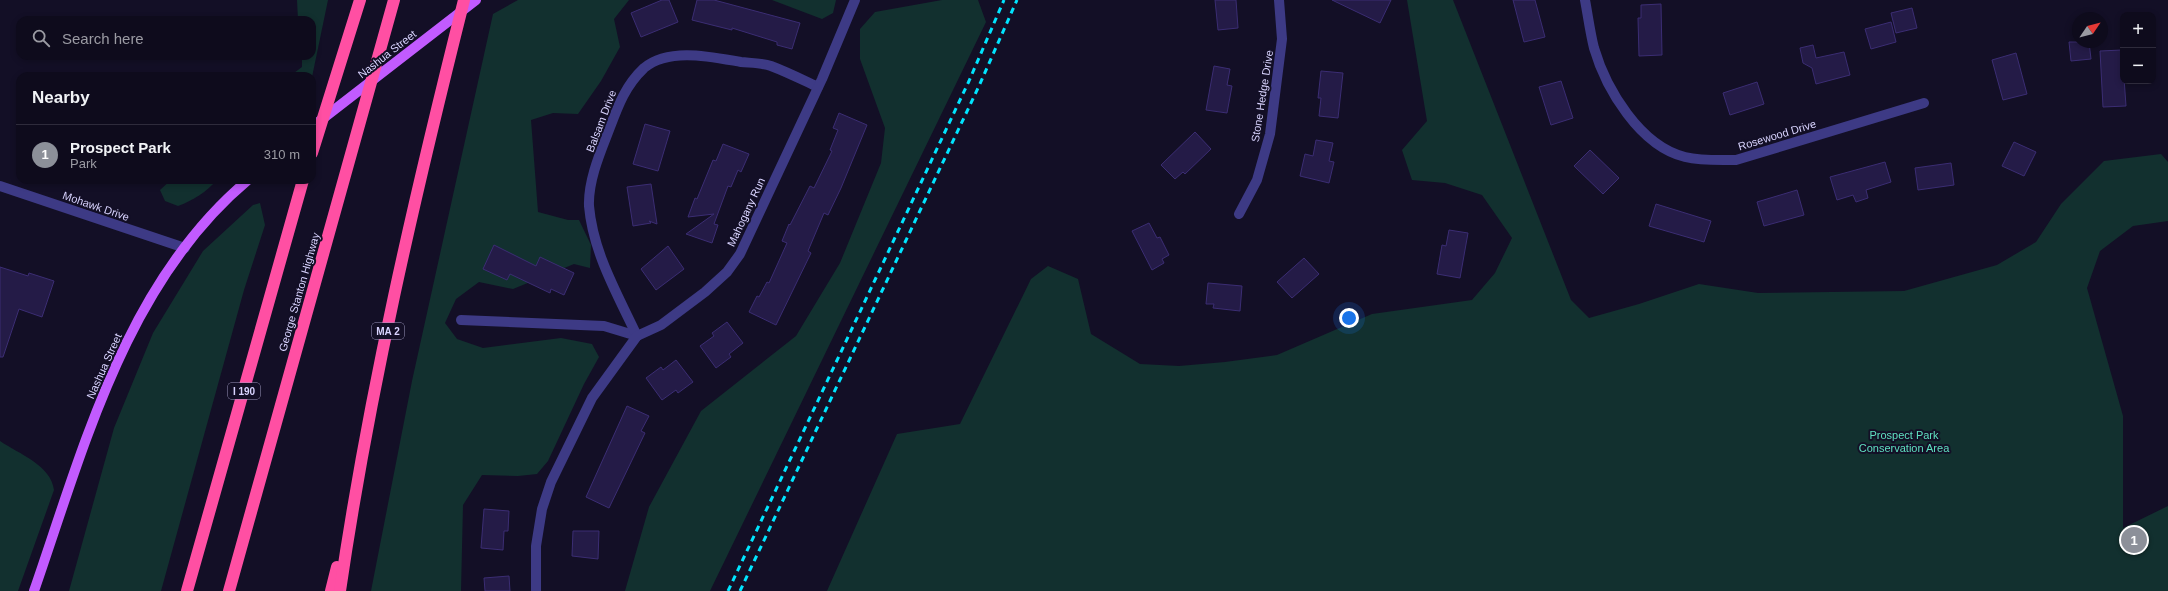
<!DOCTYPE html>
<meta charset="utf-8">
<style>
body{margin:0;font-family:Arial,sans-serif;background:#171425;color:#f1f3f6}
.controls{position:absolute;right:12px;top:12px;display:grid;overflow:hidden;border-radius:8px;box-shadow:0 2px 6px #0003}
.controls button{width:36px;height:36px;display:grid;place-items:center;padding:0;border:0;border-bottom:1px solid #2e2b3b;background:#0e0b1c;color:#f1f3f6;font:20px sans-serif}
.compass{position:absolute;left:2072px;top:12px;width:36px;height:36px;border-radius:50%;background:#0e0b1c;box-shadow:0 2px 6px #0003;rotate:55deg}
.you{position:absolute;left:1349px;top:318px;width:14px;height:14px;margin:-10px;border:3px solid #fff;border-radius:50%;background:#1a73e8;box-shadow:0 0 0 6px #1a73e833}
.badge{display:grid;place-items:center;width:26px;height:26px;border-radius:50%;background:#8c9099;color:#fff;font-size:13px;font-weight:700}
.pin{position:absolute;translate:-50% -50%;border:2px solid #fff;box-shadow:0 1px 4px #0006}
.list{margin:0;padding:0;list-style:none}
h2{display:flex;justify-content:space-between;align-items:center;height:52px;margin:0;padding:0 16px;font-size:17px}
h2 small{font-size:13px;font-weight:400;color:#9b9ba3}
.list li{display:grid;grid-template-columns:26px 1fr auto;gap:12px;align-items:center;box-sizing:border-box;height:60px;padding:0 16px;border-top:1px solid #2e2b3b}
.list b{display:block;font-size:15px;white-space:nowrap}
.list p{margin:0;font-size:13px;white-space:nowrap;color:#9b9ba3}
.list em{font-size:13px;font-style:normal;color:#9b9ba3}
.icon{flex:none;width:22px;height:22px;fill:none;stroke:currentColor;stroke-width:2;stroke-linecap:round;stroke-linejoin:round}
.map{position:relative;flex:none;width:2168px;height:591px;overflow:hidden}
.search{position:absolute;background:#0e0b1c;box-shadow:0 2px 6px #0003;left:16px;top:16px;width:300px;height:44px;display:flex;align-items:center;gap:10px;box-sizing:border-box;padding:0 14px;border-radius:12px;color:#9b9ba3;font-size:15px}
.panel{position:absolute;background:#0e0b1c;box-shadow:0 2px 6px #0003;left:16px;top:72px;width:300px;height:112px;border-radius:12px}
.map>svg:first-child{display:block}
.green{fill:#12302f}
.building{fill:#241b47;stroke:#3b2d73}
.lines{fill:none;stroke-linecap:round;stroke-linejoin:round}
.minor{stroke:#3d3a85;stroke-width:10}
.major{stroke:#c25bff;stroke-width:10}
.highway{stroke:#ff4fa3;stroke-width:12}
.rail{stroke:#00e5ff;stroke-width:3;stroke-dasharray:6 5;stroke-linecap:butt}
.labels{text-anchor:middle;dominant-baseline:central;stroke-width:4;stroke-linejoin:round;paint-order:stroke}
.shield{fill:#130f26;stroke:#9e99be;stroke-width:1}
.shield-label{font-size:10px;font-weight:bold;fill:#d9d4ff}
.street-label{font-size:11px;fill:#d9d4ff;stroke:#130f26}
.park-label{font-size:11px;fill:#5fe0c0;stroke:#130f26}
</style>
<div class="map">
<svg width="2168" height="591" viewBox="0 0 2168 591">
<rect width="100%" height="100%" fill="#130f26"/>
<g class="green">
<polygon points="297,0 328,0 312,77 290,76 302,67 302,56 312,56 312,20 298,20"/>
<polygon points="518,0 629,0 614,19 620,47 601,81 578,114 553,113 531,120 538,212 568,220 579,220 591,245 590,268 574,264 513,289 479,282 456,299 445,323 457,339 483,348 561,338 592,344 599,357 584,384 548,461 537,474 518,476 482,475 463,505 461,591 371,591 412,381 493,14"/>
<polygon points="772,0 836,0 833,13 822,19"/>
<polygon points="942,0 978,0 986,22 710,591 625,591 649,507 701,411 796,336 840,263 881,163 885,128 860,59 860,29 875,12"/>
<polygon points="1407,0 1453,0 1571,300 1589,318 1639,304 1699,284 1758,293 1904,291 1997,265 2036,242 2061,204 2104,161 2161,154 2168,162 2168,221 2133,226 2100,251 2087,288 2123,416 2123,528 2168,506 2168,591 827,591 897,434 960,424 1031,279 1048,266 1078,279 1091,334 1140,364 1179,366 1225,362 1277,355 1372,314 1472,300 1495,273 1512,238 1482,195 1445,183 1412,180 1402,150 1427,121"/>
<path d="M171 180H217C206 192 194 200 178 206L165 201 160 190Z"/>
<polygon points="260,203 265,225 244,290 161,591 69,591 114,428 153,333 203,251 253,205"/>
<path d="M0 441C19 454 51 465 54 490L18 591H0Z"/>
</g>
<g class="building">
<polygon points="662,0 669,0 678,22 641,37 631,13"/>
<polygon points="697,0 714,0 800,23 792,49 777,45 777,42 732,28 732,30 692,20"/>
<polygon points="1215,0 1236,0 1238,28 1218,30"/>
<polygon points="1332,0 1391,0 1380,23"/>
<polygon points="1513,0 1535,0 1545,37 1524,42"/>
<polygon points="1661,4 1662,55 1639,56 1638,18 1641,18 1641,5"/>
<polygon points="1912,8 1917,28 1896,33 1891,13"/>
<polygon points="1891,22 1896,42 1871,49 1865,29"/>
<polygon points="2069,42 2089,42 2091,59 2071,61"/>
<polygon points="1813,45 1816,58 1844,52 1850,75 1816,84 1812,68 1803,63 1800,48"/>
<polygon points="2122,50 2126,106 2103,107 2100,51"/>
<polygon points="2016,53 2027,94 2003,100 1992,60"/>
<polygon points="1214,66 1230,69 1227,85 1232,86 1227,113 1206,110"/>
<polygon points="1321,71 1343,73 1338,118 1319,116 1321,98 1318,98"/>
<polygon points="1561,81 1573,118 1551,125 1539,87"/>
<polygon points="1757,82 1764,104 1730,115 1723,93"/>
<polygon points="839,113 867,125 841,188 828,215 824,213 808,251 811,253 776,325 749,312 757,296 759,297 767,282 769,283 787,243 782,241 789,224 790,225 810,186 814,188 832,151 830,150 838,130 833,128"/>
<polygon points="645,124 670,131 658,171 633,164"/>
<polygon points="1195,132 1211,149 1185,174 1183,172 1175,179 1161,165"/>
<polygon points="1316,140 1333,143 1329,161 1334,162 1329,183 1300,176 1305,154 1313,156"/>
<polygon points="2014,142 2036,152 2024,176 2002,166"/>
<polygon points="723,144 749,154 741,172 738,170 731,187 728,186 714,224 718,225 712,243 686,234 714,214 688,217 695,198 697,199 713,160 716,161"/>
<polygon points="1590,150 1619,178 1603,194 1574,166"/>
<polygon points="1885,162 1891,182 1866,190 1868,198 1856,202 1853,195 1837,200 1830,177"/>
<polygon points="1951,163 1954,185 1918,190 1915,168"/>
<polygon points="651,184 657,224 649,221 651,223 633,226 627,187"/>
<polygon points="1797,190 1804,215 1764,226 1757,202"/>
<polygon points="1656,204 1711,221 1704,242 1649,226"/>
<polygon points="1149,223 1157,238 1160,237 1169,255 1162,259 1164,263 1152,270 1132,231"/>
<polygon points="1449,230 1468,233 1460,278 1437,274 1442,245 1446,246"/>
<polygon points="494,245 536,266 540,257 574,273 564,295 551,289 550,293 510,274 507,280 483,269"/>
<polygon points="668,246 684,269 656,290 641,269"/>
<polygon points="1304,258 1319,274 1292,298 1277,282"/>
<polygon points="0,267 28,276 29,273 54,281 42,317 19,309 3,357 0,357"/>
<polygon points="1208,283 1242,286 1240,311 1213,308 1214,304 1206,304"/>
<polygon points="727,322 743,343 729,354 731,357 716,368 700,346 714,336 712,333"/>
<polygon points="676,360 693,382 678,393 676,390 662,400 646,378 661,367 663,370"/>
<polygon points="627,406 649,416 641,431 645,433 609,508 586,497"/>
<polygon points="484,509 509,511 508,531 504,531 503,550 481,548"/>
<polygon points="573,531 599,531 598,559 572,556"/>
<polygon points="509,576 510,591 485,591 484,578"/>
</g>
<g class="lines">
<g class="minor">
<path d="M1585 0C1588 16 1590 32 1594 48 1606 89 1640 146 1685 157 1702 161 1719 160 1736 160L1924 103"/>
<polyline points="0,186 185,248"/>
<polyline points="1239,214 1257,180 1270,134 1282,39 1279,0"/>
<polyline points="461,320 604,326 637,336"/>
<path d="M637 336C618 295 593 253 589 206 588 181 600 153 609 130 618 106 625 86 644 68 669 47 712 57 741 62 751 63 762 63 771 66 787 72 803 80 818 87"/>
<polyline points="536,591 536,546 542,509 551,482 592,398 637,336 661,325 705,292 727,272 740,254 822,79 855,0"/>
</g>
<g class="major">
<polyline points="312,127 476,0"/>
<path d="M34 591C84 447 126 282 248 180"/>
</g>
<g class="highway">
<polyline points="312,153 360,0"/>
<polyline points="187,591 303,180"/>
<polyline points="229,591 394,0"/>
<polyline points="331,591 337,567"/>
<path d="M340 591C369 392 415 195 464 0"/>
</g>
<g class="rail">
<polyline points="728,591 969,81 1004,0"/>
<polyline points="740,591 979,86 1017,0"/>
</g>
</g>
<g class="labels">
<g class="shield">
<rect x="372" y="323" width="32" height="16" rx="3"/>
<rect x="228" y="383" width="32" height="16" rx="3"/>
</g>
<g class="shield-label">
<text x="388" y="331">MA 2</text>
<text x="244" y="391">I 190</text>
</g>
<g class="street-label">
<text transform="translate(387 54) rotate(-38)">Nashua Street</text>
<text transform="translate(1262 96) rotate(-81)">Stone Hedge Drive</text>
<text transform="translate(601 121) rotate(-69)">Balsam Drive</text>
<text transform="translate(1777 135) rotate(-17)">Rosewood Drive</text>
<text transform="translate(96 206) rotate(19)">Mohawk Drive</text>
<text transform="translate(746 212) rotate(-65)">Mahogany Run</text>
<text transform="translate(299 292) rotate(-74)">George Stanton Highway</text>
<text transform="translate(104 366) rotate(-66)">Nashua Street</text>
</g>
<g class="park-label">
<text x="1904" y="435">Prospect Park<tspan x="1904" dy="13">Conservation Area</tspan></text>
</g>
</g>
</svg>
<div class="controls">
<button>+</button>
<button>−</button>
</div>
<svg class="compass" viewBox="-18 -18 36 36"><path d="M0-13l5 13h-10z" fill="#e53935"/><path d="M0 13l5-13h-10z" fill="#9b9ba3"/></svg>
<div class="you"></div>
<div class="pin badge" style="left:2134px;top:540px">1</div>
<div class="search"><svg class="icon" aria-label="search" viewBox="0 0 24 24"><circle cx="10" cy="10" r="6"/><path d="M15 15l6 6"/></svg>Search here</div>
<section class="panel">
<h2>Nearby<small></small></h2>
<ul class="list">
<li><span class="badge">1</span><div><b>Prospect Park</b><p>Park</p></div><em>310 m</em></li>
</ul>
</section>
</div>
